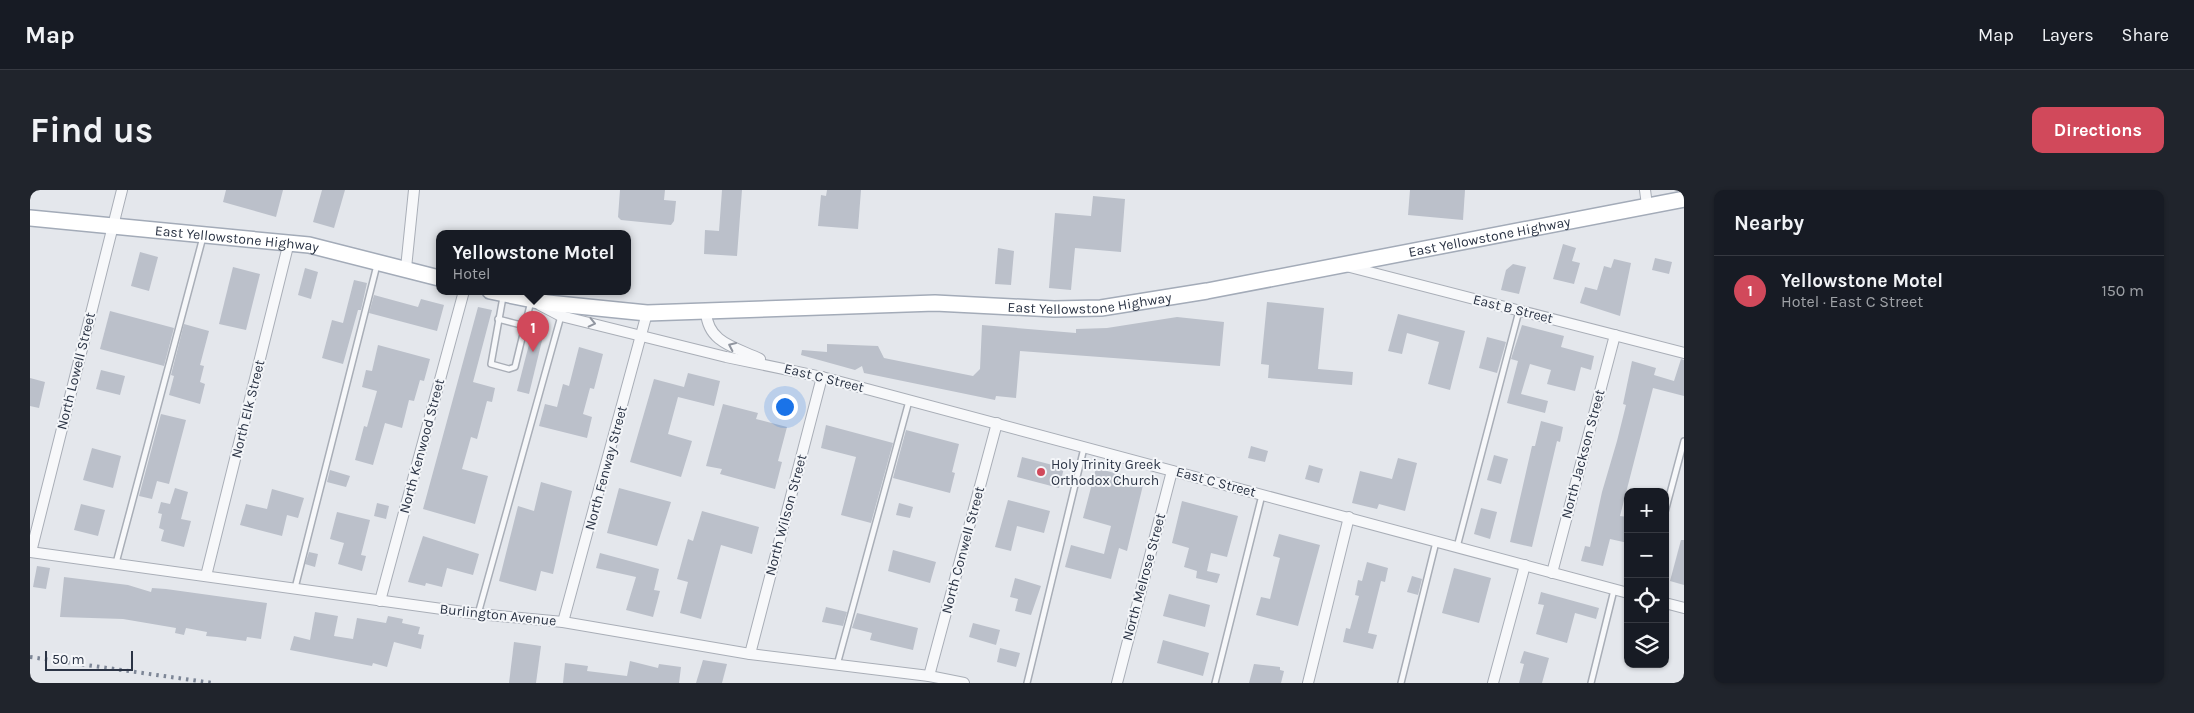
<!DOCTYPE html>
<meta charset="utf-8">
<style>
body{margin:0;font-family:Karla,sans-serif;background:#20242c;color:#f1f3f6}
.controls{position:absolute;right:15px;bottom:15px;display:grid;overflow:hidden;border-radius:10px;box-shadow:0 1px 4px #0004}
.controls button{width:45px;height:45px;display:grid;place-items:center;padding:0;border:0;border-bottom:1px solid #363941;background:#171b24;color:#f1f3f6;font:25px sans-serif}
.scale{position:absolute;left:15px;bottom:12px;width:88px;box-sizing:border-box;padding-left:5px;border:2px solid #2b3445;border-top:0;font-size:14px;line-height:18px;white-space:nowrap;color:#2b3445;-webkit-text-stroke:4px #f4f6f9;paint-order:stroke}
.you{position:absolute;left:754px;top:216px;width:18px;height:18px;margin:-12px;border:4px solid #fff;border-radius:50%;background:#1a73e8;box-shadow:0 0 0 8px #1a73e833}
.badge{display:grid;place-items:center;width:32px;height:32px;border-radius:50%;background:#d1495b;color:#fff;font-size:16px;font-weight:700}
.pin{position:absolute;translate:-50% -41px;filter:drop-shadow(0 1px 2px #0008)}
.pin::after{content:'';position:absolute;top:26px;width:18px;height:15px;background:inherit;clip-path:polygon(0 0,100% 0,50% 100%)}
.popup{position:absolute;left:406px;top:40px;width:195px;height:65px;box-sizing:border-box;display:grid;place-content:center;border-radius:10px;background:#171b24;filter:drop-shadow(0 1px 4px #0005);font-size:16px;white-space:nowrap;color:#9ea1a6}
.popup b{font-size:19px;color:#f1f3f6}
.popup::after{content:'';position:absolute;left:50%;top:100%;margin-left:-10px;border:10px solid transparent;border-top-color:#171b24}
.list{margin:0;padding:0;list-style:none}
h2{display:flex;justify-content:space-between;align-items:center;height:65px;margin:0;padding:0 20px;font-size:21px}
h2 small{font-size:16px;font-weight:400;color:#9ea1a6}
.list li{display:grid;grid-template-columns:32px 1fr auto;gap:15px;align-items:center;box-sizing:border-box;height:70px;padding:0 20px;border-top:1px solid #363941}
.list b{display:block;font-size:19px;white-space:nowrap}
.list p{margin:0;font-size:16px;white-space:nowrap;color:#9ea1a6}
.list em{font-size:16px;font-style:normal;color:#9ea1a6}
.icon{flex:none;width:28px;height:28px;fill:none;stroke:currentColor;stroke-width:2;stroke-linecap:round;stroke-linejoin:round}
.map{position:relative;flex:none;width:1654px;height:493px;overflow:hidden;border-radius:10px}
header{display:flex;align-items:center;gap:30px;box-sizing:border-box;height:70px;padding:0 25px;background:#171b24;border-bottom:1px solid #363941}
header strong{font-size:24px}
nav{display:flex;gap:28px;margin-inline-start:auto;font-size:18px}
.intro{display:flex;align-items:center;justify-content:space-between;box-sizing:border-box;height:120px;padding:0 30px}
h1{margin:0;font-size:35px}
.button{padding:12px 22px;border-radius:10px;background:#d1495b;color:#fff;font-size:18px;font-weight:700}
main{display:flex;gap:30px;padding:0 30px}
aside{flex:1;background:#171b24;border-radius:10px;box-shadow:0 1px 4px #0004}
.map>svg:first-child{display:block}
.building{fill:#bbc0ca}
.lines{fill:none;stroke-linecap:round;stroke-linejoin:round}
.lane-casing{stroke:#a9aeb7;stroke-width:8}
.street-casing{stroke:#a9aeb7;stroke-width:12}
.primary-casing{stroke:#a3abb8;stroke-width:18}
.lane{stroke:#f7f8fa;stroke-width:5}
.street{stroke:#f7f8fa;stroke-width:10}
.primary{stroke:#fff;stroke-width:15}
.rail{stroke:#7d8696;stroke-width:4;stroke-dasharray:2.5 5;stroke-linecap:butt}
.oneway{stroke:#9196a0}
.poi-dot{fill:#d1495b;stroke:#f4f6f9;stroke-width:2}
.labels{text-anchor:middle;dominant-baseline:central;stroke-width:4;stroke-linejoin:round;paint-order:stroke}
.street-label{font-size:14px;fill:#2b3445;stroke:#f4f6f9}
.poi-label{font-size:14px;fill:#2b3445;stroke:#f4f6f9;text-anchor:start}
</style>
<header>
<strong>Map</strong>
<nav><a>Map</a><a>Layers</a><a>Share</a></nav>
</header>
<div class="intro"><h1>Find us</h1><a class="button">Directions</a></div>
<main>
<div class="map">
<svg width="1654" height="493" viewBox="0 0 1654 493">
<rect width="100%" height="100%" fill="#e4e7ec"/>
<g class="building">
<polygon points="196,0 253,0 246,27 193,12"/>
<polygon points="292,0 315,0 304,38 283,32"/>
<polygon points="590,0 635,0 634,10 646,11 644,31 641,35 591,30 588,27"/>
<polygon points="692,0 712,0 707,66 674,64 675,40 689,41"/>
<polygon points="797,0 831,0 828,39 788,36 791,5 796,6"/>
<polygon points="1380,0 1435,0 1433,30 1378,25"/>
<polygon points="1063,6 1095,9 1091,62 1045,58 1041,100 1019,98 1025,23 1061,26"/>
<polygon points="1533,54 1546,58 1542,71 1550,73 1544,94 1523,89"/>
<polygon points="968,58 984,61 981,95 965,94"/>
<polygon points="110,62 128,67 119,101 101,96"/>
<polygon points="1625,68 1642,72 1639,84 1622,80"/>
<polygon points="1584,69 1601,73 1590,126 1550,113 1555,97 1567,100 1574,76 1581,78"/>
<polygon points="1483,74 1496,77 1489,104 1471,100 1476,80"/>
<polygon points="203,77 230,84 216,140 189,134"/>
<polygon points="275,78 288,82 281,109 268,105"/>
<polygon points="324,90 337,93 331,120 328,120 313,174 292,168 302,130 313,133"/>
<polygon points="344,105 388,117 391,109 414,115 407,141 339,123"/>
<polygon points="1237,112 1294,118 1288,179 1323,182 1322,195 1238,188 1239,175 1231,174"/>
<polygon points="448,117 462,120 443,192 465,198 462,212 457,211 447,249 441,247 432,279 458,286 445,334 393,319"/>
<polygon points="80,121 144,138 134,176 70,159"/>
<polygon points="1368,124 1435,141 1420,200 1398,194 1409,152 1377,143 1372,164 1358,161"/>
<polygon points="1147,127 1194,132 1190,176 990,161 986,208 966,206 965,210 834,183 832,176 825,180 771,165 772,160 797,162 797,154 848,156 854,168 943,186 950,179 952,135 1046,143 1046,139 1077,138"/>
<polygon points="505,131 516,134 499,204 487,201"/>
<polygon points="154,134 179,141 170,175 174,176 170,192 175,194 170,214 139,205 144,186 141,185"/>
<polygon points="1492,135 1534,146 1531,157 1564,166 1561,180 1551,177 1545,201 1517,194 1521,180 1500,174 1491,204 1518,211 1515,223 1477,213 1488,171 1481,169"/>
<polygon points="1457,147 1476,152 1467,183 1449,178"/>
<polygon points="348,155 400,169 394,191 390,190 384,211 379,210 372,238 355,233 343,275 325,270 334,236 337,237 347,201 332,197 336,180 342,181"/>
<polygon points="549,157 573,164 564,199 560,198 553,224 562,227 557,248 509,236 515,214 527,217 533,194 539,196"/>
<polygon points="1651,169 1654,170 1654,206 1623,198 1590,326 1598,327 1598,353 1580,349 1573,376 1551,371 1555,356 1560,357 1572,302 1587,251 1596,215 1593,214 1602,171 1626,178 1624,185 1644,191"/>
<polygon points="71,180 95,186 90,205 66,199"/>
<polygon points="658,183 690,191 684,216 648,207 638,244 662,251 651,287 600,272 624,189 654,197"/>
<polygon points="0,188 15,192 9,218 0,216"/>
<polygon points="693,214 728,223 726,229 757,237 748,271 752,272 745,299 690,284 692,279 676,276"/>
<polygon points="131,224 156,230 139,294 127,291 122,309 109,306"/>
<polygon points="1511,231 1533,237 1530,252 1527,251 1502,357 1480,352 1502,256 1505,256"/>
<polygon points="796,235 863,253 841,333 811,325 826,267 791,258"/>
<polygon points="876,240 929,254 922,282 925,283 920,303 863,288"/>
<polygon points="1221,256 1238,261 1235,272 1218,268"/>
<polygon points="62,258 91,266 83,298 53,290"/>
<polygon points="1464,265 1478,269 1471,294 1457,290"/>
<polygon points="992,267 1034,278 1029,298 987,287"/>
<polygon points="1368,268 1387,273 1375,321 1349,314 1347,319 1322,313 1330,281 1362,289"/>
<polygon points="1279,275 1293,279 1289,293 1275,289"/>
<polygon points="1066,278 1114,291 1097,361 1089,358 1081,389 1035,377 1041,355 1074,364 1081,336 1053,328"/>
<polygon points="300,280 320,286 316,297 297,292"/>
<polygon points="511,292 542,301 523,384 511,381 506,401 469,391 488,316 504,321"/>
<polygon points="145,298 158,302 151,329 161,331 154,357 131,351 134,340 129,338 132,324 128,323 131,312 140,314"/>
<polygon points="589,298 641,312 627,356 577,343"/>
<polygon points="242,299 274,308 268,328 257,325 252,346 210,335 216,314 237,319"/>
<polygon points="978,310 1020,321 1014,343 987,336 981,361 965,357"/>
<polygon points="1152,311 1208,326 1197,367 1181,363 1177,381 1190,384 1187,393 1166,388 1167,381 1154,377 1159,358 1142,353"/>
<polygon points="347,313 359,316 356,329 344,326"/>
<polygon points="869,313 883,317 880,328 866,325"/>
<polygon points="51,314 75,320 68,346 44,340"/>
<polygon points="1451,318 1467,322 1460,349 1444,344"/>
<polygon points="672,321 729,337 722,364 691,355 671,429 650,423 658,392 647,389 658,349 663,351"/>
<polygon points="307,322 340,330 331,365 336,366 332,381 308,374 314,353 300,349"/>
<polygon points="1249,344 1290,355 1268,436 1226,425 1231,407 1240,409 1250,368 1243,366"/>
<polygon points="393,346 449,364 443,385 417,378 412,397 396,393 395,396 378,392"/>
<polygon points="1651,350 1654,350 1654,395 1640,391"/>
<polygon points="863,360 906,372 900,393 858,381"/>
<polygon points="279,362 288,364 285,377 275,374"/>
<polygon points="570,363 629,379 624,400 630,401 623,427 596,420 606,387 566,378"/>
<polygon points="1337,372 1358,378 1355,392 1351,391 1338,443 1347,445 1343,459 1313,452 1316,438 1320,439 1329,406 1325,405 1328,390 1332,391"/>
<polygon points="7,376 20,378 16,399 3,397"/>
<polygon points="1424,378 1461,388 1449,433 1412,423"/>
<polygon points="1382,386 1392,389 1388,405 1377,402"/>
<polygon points="34,387 98,395 121,402 122,398 136,399 237,413 231,449 217,447 216,451 187,447 176,446 177,442 156,438 154,445 145,443 146,438 93,429 30,427"/>
<polygon points="985,388 1011,396 1001,425 985,421 988,409 980,407"/>
<polygon points="1511,402 1569,418 1566,429 1545,423 1537,453 1506,444 1514,415 1508,414"/>
<polygon points="1139,404 1180,415 1175,437 1133,426"/>
<polygon points="796,417 817,422 813,436 792,432"/>
<polygon points="285,422 308,426 304,446 323,449 327,428 356,433 358,426 373,429 372,433 390,437 388,444 394,445 391,459 364,452 357,477 343,473 342,476 260,460 264,446 280,450"/>
<polygon points="827,423 888,438 883,460 840,450 842,443 822,438"/>
<polygon points="943,433 970,440 966,455 939,447"/>
<polygon points="1133,450 1179,463 1173,486 1127,473"/>
<polygon points="484,452 511,456 506,493 479,493"/>
<polygon points="970,458 990,463 986,477 967,472"/>
<polygon points="1494,461 1519,468 1512,493 1489,493 1494,474 1490,473"/>
<polygon points="673,470 697,474 692,493 666,493"/>
<polygon points="600,471 628,478 629,474 651,477 649,493 533,493 535,473 558,476 557,481 597,486"/>
<polygon points="1224,474 1250,477 1250,480 1254,481 1251,493 1219,493"/>
</g>
<g class="lines">
<g class="lane-casing">
<g id="lane">
<polyline points="473,107 461,174 479,179 485,177 501,111"/>
<polyline points="468,129 495,136"/>
<polyline points="1635,322 1654,251"/>
<polyline points="1427,357 1489,121"/>
<polyline points="86,373 173,47"/>
<polyline points="265,398 347,75"/>
<polyline points="448,424 531,126"/>
<polyline points="807,475 879,211"/>
<polyline points="997,493 1054,258"/>
<polyline points="1185,493 1232,305"/>
<polyline points="1371,493 1406,352"/>
<polyline points="1561,493 1584,400"/>
</g>
</g>
<g class="street-casing">
<g id="street">
<polyline points="1615,0 1617,15"/>
<polyline points="1316,76 1654,163"/>
<polyline points="376,78 384,0"/>
<polyline points="510,115 531,126 696,167 792,187 1598,403"/>
<path d="M676 122C678 153 705 157 730 169"/>
<polyline points="0,362 448,424 533,432 720,464 899,486 934,493"/>
<polyline points="1,362 92,0"/>
<polyline points="1522,383 1585,145"/>
<polyline points="176,386 259,52"/>
<polyline points="350,411 434,101"/>
<polyline points="1635,413 1654,418"/>
<polyline points="533,432 617,123"/>
<polyline points="720,464 792,187"/>
<polyline points="899,486 967,233"/>
<polyline points="1087,493 1142,281"/>
<polyline points="1278,493 1319,327"/>
<polyline points="1463,493 1495,375"/>
</g>
</g>
<g class="primary-casing">
<g id="primary">
<path id="s1" d="M0 28 279 55 409 88"/>
<path id="s2" d="M460 101 518 113 617 123 905 113 1024 119 1071 118 1177 101 1654 9"/>
</g>
</g>
<use href="#lane" class="lane"/>
<use href="#street" class="street"/>
<use href="#primary" class="primary"/>
<polyline class="rail" points="0,467 183,493"/>
</g>
<defs><path id="oneway-chevron" d="M-2-3.5L2.5 0L-2 3.5" fill="none" stroke-width="1.6" stroke-linecap="round" stroke-linejoin="round" transform="scale(1.25)"/></defs>
<g class="oneway">
<use href="#oneway-chevron" transform="translate(562 133) rotate(13)"/>
<use href="#oneway-chevron" transform="translate(702 156) rotate(-155)"/>
</g>
<circle class="poi-dot" cx="1011" cy="282" r="5"/>
<g class="labels">
<g class="street-label">
<text stroke="none"><textPath href="#s2" startOffset="1008">East Yellowstone Highway</textPath></text>
<text stroke="none"><textPath href="#s1" startOffset="208">East Yellowstone Highway</textPath></text>
<text stroke="none"><textPath href="#s2" startOffset="602">East Yellowstone Highway</textPath></text>
<text transform="translate(1483 119) rotate(14)">East B Street</text>
<text transform="translate(46 181) rotate(-76)">North Lowell Street</text>
<text transform="translate(794 188) rotate(14)">East C Street</text>
<text transform="translate(218 219) rotate(-76)">North Elk Street</text>
<text transform="translate(392 256) rotate(-75)">North Kenwood Street</text>
<text transform="translate(1553 264) rotate(-75)">North Jackson Street</text>
<text transform="translate(576 278) rotate(-75)">North Fenway Street</text>
<text transform="translate(1186 292) rotate(15)">East C Street</text>
<text transform="translate(756 325) rotate(-75)">North Wilson Street</text>
<text transform="translate(933 360) rotate(-75)">North Conwell Street</text>
<text transform="translate(1114 387) rotate(-75)">North Melrose Street</text>
<text transform="translate(468 425) rotate(6)">Burlington Avenue</text>
</g>
<g class="poi-label">
<text x="1021" y="274">Holy Trinity Greek<tspan x="1021" dy="16">Orthodox Church</tspan></text>
</g>
</g>
</svg>
<div class="controls">
<button>+</button>
<button>−</button>
<button><svg class="icon" aria-label="locate" viewBox="0 0 24 24"><circle cx="12" cy="12" r="6"/><path d="M12 2v4M12 18v4M2 12h4M18 12h4"/></svg></button>
<button><svg class="icon" aria-label="layers" viewBox="0 0 24 24"><path d="M12 4l9 5-9 5-9-5zM3 14l9 5 9-5"/></svg></button>
</div>
<div class="scale">50 m</div>
<div class="you"></div>
<div class="pin badge" style="left:503px;top:162px">1</div>
<div class="popup"><b>Yellowstone Motel</b>Hotel</div>
</div>
<aside>
<h2>Nearby<small></small></h2>
<ul class="list">
<li><span class="badge">1</span><div><b>Yellowstone Motel</b><p>Hotel · East C Street</p></div><em>150 m</em></li>
</ul>
</aside>
</main>
